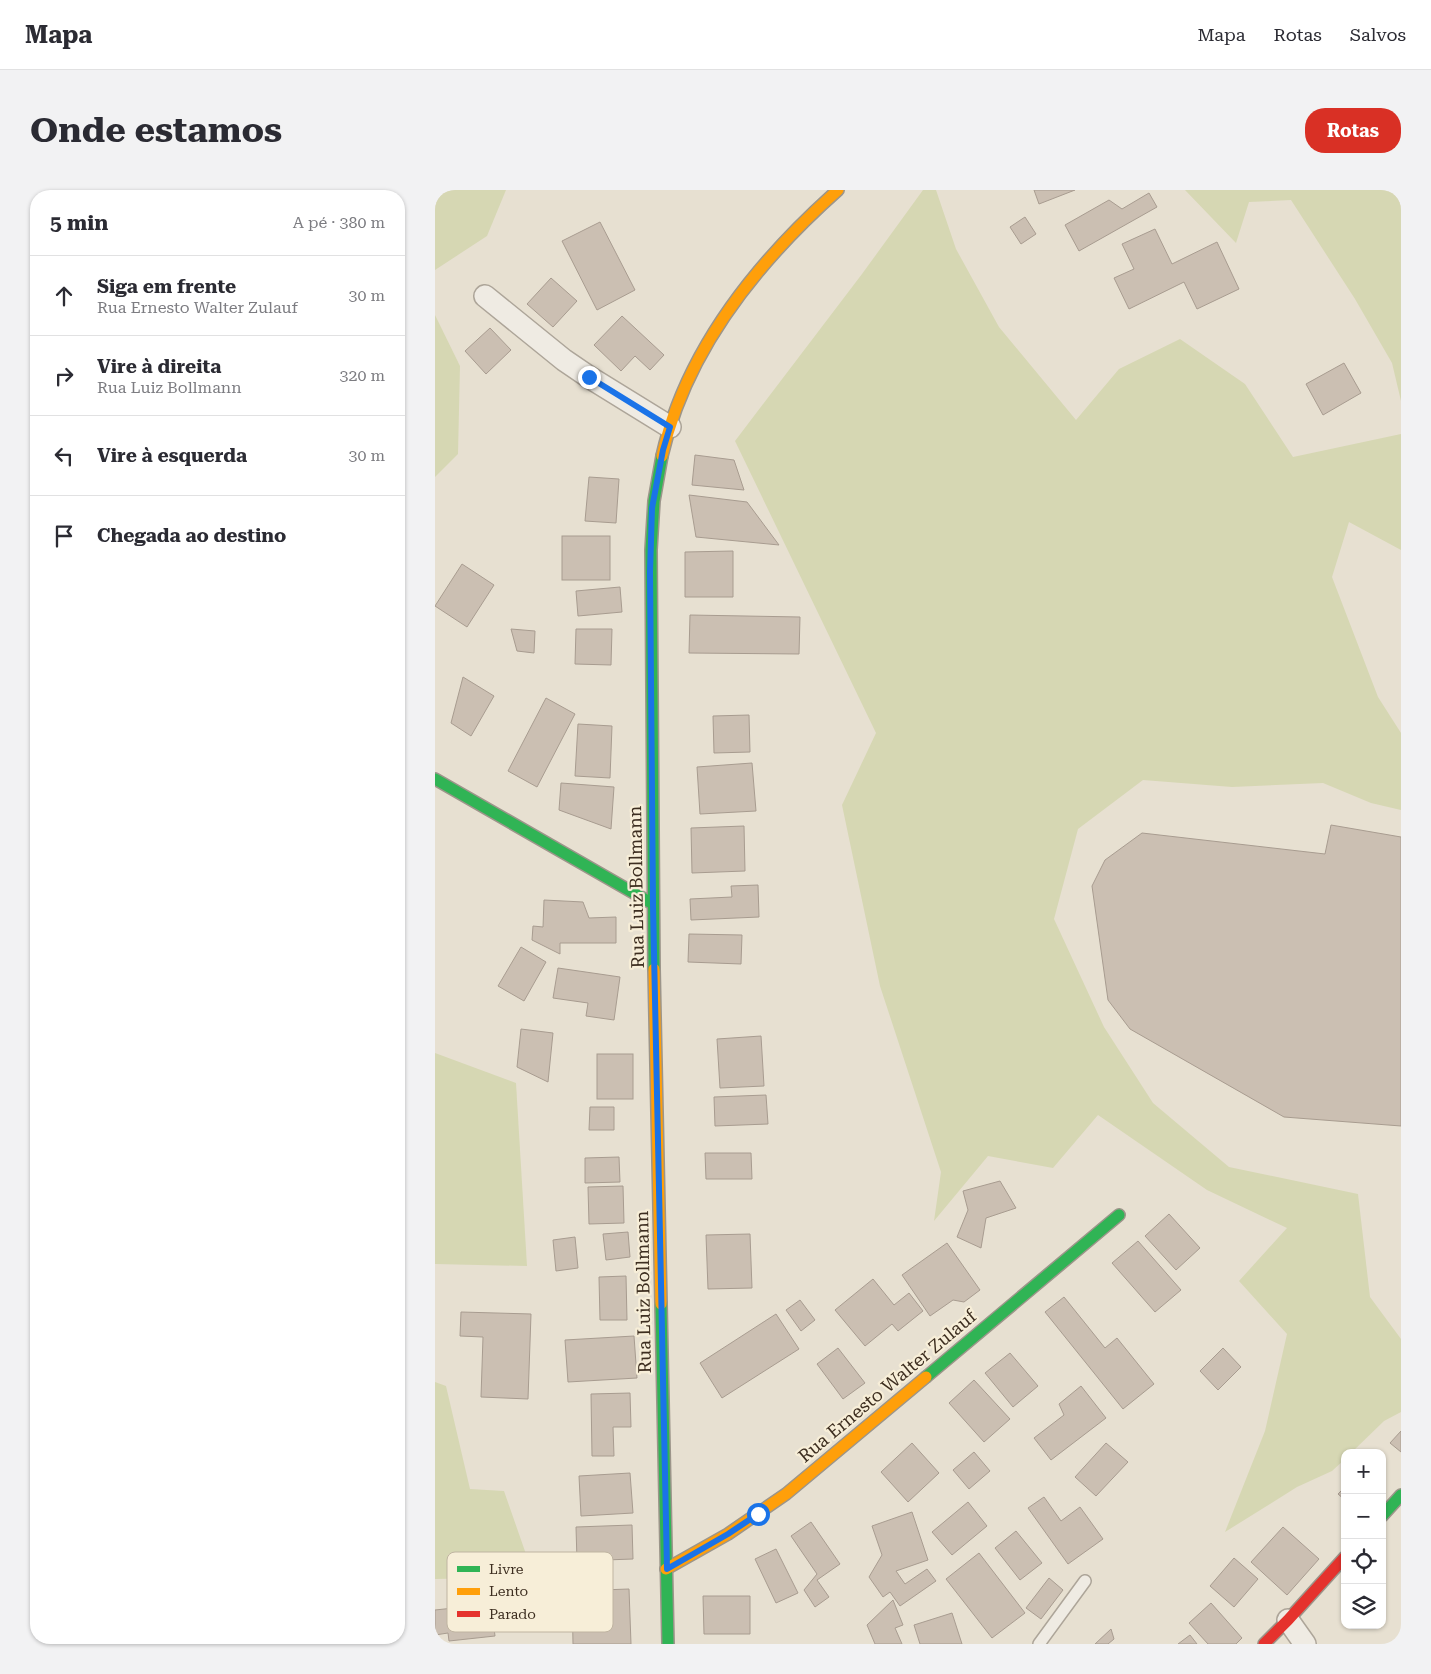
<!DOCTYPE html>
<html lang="pt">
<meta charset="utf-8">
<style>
body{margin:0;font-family:"Roboto Serif",serif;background:#f2f2f3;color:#2b2b33}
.controls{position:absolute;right:15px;bottom:15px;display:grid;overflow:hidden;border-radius:10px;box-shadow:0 1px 4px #0004}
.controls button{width:45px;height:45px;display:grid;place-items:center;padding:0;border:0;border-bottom:1px solid #e1e1e2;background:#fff;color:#2b2b33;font:25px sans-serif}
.stop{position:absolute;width:15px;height:15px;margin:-11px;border:4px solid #1a73e8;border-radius:50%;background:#fff}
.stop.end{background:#1a73e8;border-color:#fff;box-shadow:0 1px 5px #0008}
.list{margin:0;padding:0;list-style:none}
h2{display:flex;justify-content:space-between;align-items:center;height:65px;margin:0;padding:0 20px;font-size:21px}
h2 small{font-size:16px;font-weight:400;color:#7c7c81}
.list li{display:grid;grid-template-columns:32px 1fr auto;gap:15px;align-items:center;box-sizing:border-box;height:80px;padding:0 20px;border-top:1px solid #e1e1e2}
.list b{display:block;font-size:19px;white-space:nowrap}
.list p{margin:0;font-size:16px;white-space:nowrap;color:#7c7c81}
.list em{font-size:16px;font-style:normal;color:#7c7c81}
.icon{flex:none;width:28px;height:28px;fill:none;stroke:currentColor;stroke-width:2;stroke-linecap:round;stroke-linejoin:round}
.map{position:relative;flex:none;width:966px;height:1454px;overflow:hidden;border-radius:20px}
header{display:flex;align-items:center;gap:30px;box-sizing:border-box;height:70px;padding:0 25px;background:#fff;border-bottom:1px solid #e1e1e2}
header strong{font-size:24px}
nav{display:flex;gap:28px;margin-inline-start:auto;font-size:18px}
.intro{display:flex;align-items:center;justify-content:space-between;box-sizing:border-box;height:120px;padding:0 30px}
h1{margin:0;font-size:35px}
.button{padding:12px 22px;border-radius:20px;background:#d93025;color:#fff;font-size:18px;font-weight:700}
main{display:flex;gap:30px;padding:0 30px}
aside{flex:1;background:#fff;border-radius:20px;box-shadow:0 1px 4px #0004}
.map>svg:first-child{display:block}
.green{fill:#d6d7b3}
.building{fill:#cbbfb2;stroke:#a89c90}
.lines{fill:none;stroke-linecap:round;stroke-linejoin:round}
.lane-casing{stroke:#ada599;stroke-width:14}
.street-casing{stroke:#ada599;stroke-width:24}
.fast-casing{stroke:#9c958a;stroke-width:14}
.slow-casing{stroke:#9c958a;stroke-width:14}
.jam-casing{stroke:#9c958a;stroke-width:14}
.lane{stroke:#efebe3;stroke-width:11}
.street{stroke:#efebe3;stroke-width:21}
.fast{stroke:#30b455;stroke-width:11}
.slow{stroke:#ff9f0a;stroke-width:11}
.jam{stroke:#e5322d;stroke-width:11}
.route{stroke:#1a73e8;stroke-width:6}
.labels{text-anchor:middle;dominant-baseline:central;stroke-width:4.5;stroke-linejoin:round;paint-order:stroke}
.street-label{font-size:18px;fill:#3d2e20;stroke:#f7eed8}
.key{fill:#f7eed8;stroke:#bfb4a1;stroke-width:1}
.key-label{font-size:14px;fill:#3d2e20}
</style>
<header>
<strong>Mapa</strong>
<nav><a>Mapa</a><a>Rotas</a><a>Salvos</a></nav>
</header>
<div class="intro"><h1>Onde estamos</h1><a class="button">Rotas</a></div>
<main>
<aside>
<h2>5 min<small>A pé · 380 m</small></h2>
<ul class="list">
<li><svg class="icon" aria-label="ahead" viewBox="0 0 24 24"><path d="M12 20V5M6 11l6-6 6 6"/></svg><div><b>Siga em frente</b><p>Rua Ernesto Walter Zulauf</p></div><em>30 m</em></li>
<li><svg class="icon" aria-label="right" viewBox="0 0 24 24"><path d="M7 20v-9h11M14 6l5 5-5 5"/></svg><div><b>Vire à direita</b><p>Rua Luiz Bollmann</p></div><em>320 m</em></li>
<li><svg class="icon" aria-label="left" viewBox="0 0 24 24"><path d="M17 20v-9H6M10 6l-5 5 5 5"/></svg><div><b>Vire à esquerda</b></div><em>30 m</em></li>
<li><svg class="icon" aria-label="arrive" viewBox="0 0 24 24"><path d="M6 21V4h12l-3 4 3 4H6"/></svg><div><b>Chegada ao destino</b></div></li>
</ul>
</aside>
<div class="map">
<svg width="966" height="1454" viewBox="0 0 966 1454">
<rect width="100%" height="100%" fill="#e7e0d1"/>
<g class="green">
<polygon points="0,0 71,0 52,46 0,80"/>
<polygon points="488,0 501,0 521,59 564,137 641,230 684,179 745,149 810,194 858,267 966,244 966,360 914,332 897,387 943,507 966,543 966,620 936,613 888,593 797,597 708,590 643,639 619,729 669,837 718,913 794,977 923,1004 935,1107 966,1149 966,1222 949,1231 916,1263 910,1263 910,1269 897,1281 862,1297 790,1342 830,1241 852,1144 804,1091 852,1038 772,1000 663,925 618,978 553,966 499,1031 506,982 445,796 407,615 441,543 300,251 427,84"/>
<polygon points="750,0 966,0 966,211 957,173 920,109 856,10 814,12 801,53"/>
<polygon points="0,125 25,176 23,264 0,287"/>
<polygon points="0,863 81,893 92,1076 0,1074"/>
<polygon points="0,1192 11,1196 35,1299 69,1301 99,1387 0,1389"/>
</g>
<g class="building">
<polygon points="599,0 640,0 604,14"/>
<polygon points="714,3 722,17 644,61 630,35 674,10 687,19"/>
<polygon points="590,27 601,44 586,54 575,37"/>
<polygon points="165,32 200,100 162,120 127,51"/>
<polygon points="720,39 737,74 782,52 804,99 762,119 749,92 694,119 679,88 699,79 687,54"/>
<polygon points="116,88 142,111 118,137 92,114"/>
<polygon points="187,126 229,165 215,180 200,166 186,181 159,155"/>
<polygon points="55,138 76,160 51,184 30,161"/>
<polygon points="909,173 926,203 888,225 871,194"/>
<polygon points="260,265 299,270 309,300 257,295"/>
<polygon points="154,287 184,289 181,333 150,331"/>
<polygon points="254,305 312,312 344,355 261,347"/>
<rect x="127" y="346" width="48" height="44"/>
<polygon points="298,361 298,407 250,407 250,362"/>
<polygon points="27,374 59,395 32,437 0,416"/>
<polygon points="185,397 187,422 143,426 141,401"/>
<polygon points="255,425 365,427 364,464 254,463"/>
<polygon points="76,439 100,441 99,463 82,461"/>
<polygon points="141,439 177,439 176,475 140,474"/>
<polygon points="28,487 59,506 36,546 16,533"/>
<polygon points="111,508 140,524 102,597 73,581"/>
<polygon points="314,525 315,562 279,563 278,526"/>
<polygon points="143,534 177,536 175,588 140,586"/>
<polygon points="317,573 321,621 265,624 262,577"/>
<polygon points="126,593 179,597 176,639 124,620"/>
<polygon points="896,635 966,647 966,936 849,927 695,839 673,810 657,696 670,670 707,643 890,664"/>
<polygon points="309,636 310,681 257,683 256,638"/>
<polygon points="323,695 324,727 256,730 255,709 297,707 296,696"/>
<polygon points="109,710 148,712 154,728 181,727 181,753 125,753 125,764 97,750 98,736 108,737"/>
<polygon points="254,744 307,745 306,774 253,772"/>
<polygon points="86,757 111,772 89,811 63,796"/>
<polygon points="123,778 185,787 179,830 151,826 153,813 118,808"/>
<polygon points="86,839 118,843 113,892 82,877"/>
<polygon points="326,846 329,896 285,898 282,849"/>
<rect x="162" y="864" width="36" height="45"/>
<polygon points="331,905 333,934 280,936 279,907"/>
<polygon points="155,917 179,917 179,940 154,940"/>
<polygon points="270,963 316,963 317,989 271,989"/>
<polygon points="184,967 185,992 150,993 150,968"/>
<polygon points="565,991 581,1018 551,1028 546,1058 522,1047 533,1020 528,1001"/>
<polygon points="188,996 189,1033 154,1034 153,997"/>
<polygon points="734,1024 765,1058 741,1080 710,1046"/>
<polygon points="193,1042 195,1067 171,1070 168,1044"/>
<polygon points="315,1044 317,1098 273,1099 271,1045"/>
<polygon points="140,1047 143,1078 121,1081 118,1050"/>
<polygon points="703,1051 746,1100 720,1122 677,1073"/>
<polygon points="512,1053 545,1100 529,1112 518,1110 495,1126 467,1085"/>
<polygon points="191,1086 192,1130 165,1130 164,1087"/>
<polygon points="438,1089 459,1115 474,1103 488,1121 463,1141 457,1134 430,1156 400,1120"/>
<polygon points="629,1107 670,1158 682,1148 719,1194 688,1219 610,1122"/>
<polygon points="365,1110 380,1130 366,1141 351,1120"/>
<polygon points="26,1122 96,1124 93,1209 46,1207 48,1147 25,1146"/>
<polygon points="341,1124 364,1159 287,1208 265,1173"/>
<polygon points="199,1146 202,1188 133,1192 130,1150"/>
<polygon points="403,1158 430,1193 408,1209 382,1174"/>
<polygon points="788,1158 806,1177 783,1200 765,1181"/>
<polygon points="575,1163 603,1196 578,1217 550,1183"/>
<polygon points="539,1190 575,1229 549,1252 514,1213"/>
<polygon points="646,1196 671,1228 616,1270 599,1248 629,1225 624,1214"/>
<polygon points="195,1203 196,1237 178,1237 179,1266 157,1266 156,1204"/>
<polygon points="966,1241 966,1262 955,1253"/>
<polygon points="477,1253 504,1283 473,1312 446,1282"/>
<polygon points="671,1253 693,1272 661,1306 640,1287"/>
<polygon points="539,1262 555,1281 534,1299 518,1280"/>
<polygon points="195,1283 198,1323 146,1326 144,1286"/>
<polygon points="910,1297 910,1310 903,1304"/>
<polygon points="609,1307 626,1331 645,1317 668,1349 633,1374 593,1318"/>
<polygon points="533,1312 552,1336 517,1365 497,1342"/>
<polygon points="477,1322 493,1370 461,1381 470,1394 492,1379 501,1391 465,1416 455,1402 448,1407 434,1387 447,1365 437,1336"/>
<polygon points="376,1332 405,1374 382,1390 394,1407 380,1417 369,1400 382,1384 356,1346"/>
<polygon points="197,1335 198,1369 142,1371 141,1337"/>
<polygon points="848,1337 884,1369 852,1405 816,1372"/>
<polygon points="581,1341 607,1373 585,1390 560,1358"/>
<polygon points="341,1359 363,1403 341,1413 320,1369"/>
<polygon points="544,1363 590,1423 557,1448 511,1389"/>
<polygon points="799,1368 823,1389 799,1417 775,1396"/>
<polygon points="614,1388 628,1400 606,1429 591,1418"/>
<polygon points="194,1399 196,1454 138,1454 137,1401"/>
<polygon points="268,1406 315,1406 315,1444 269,1444"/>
<polygon points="458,1410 468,1435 460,1438 467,1454 440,1454 432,1435"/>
<polygon points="776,1413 807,1448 801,1454 773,1454 754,1433"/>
<polygon points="56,1414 60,1446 14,1451 13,1443 0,1445 0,1420"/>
<polygon points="517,1423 527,1454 485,1454 479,1435"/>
<polygon points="676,1439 679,1449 673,1454 660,1454"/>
<polygon points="755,1445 762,1454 743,1454"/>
</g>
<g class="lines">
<g class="lane-casing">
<polyline id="lane" points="604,1454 650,1391"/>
</g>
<g class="street-casing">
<g id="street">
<polyline points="50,106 129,170 154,187 235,237"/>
<polyline points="853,1430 870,1454"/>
</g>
</g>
<g class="fast-casing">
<g id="fast">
<polyline points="0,589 218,714"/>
<polyline points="219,779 216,360 219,311 227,266"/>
<polyline points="226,1114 233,1454"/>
<polyline points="491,1187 684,1025"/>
<polyline points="947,1326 966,1305"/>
</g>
</g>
<g class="slow-casing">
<g id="slow">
<path d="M227 266C251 159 323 71 403 0"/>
<polyline points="219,779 226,1114"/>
<polyline points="231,1379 293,1344 351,1304 491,1187"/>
</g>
</g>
<g class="jam-casing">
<polyline id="jam" points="829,1454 853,1430 910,1367"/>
</g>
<use href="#lane" class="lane"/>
<use href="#street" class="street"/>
<use href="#fast" class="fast"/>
<use href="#slow" class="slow"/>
<use href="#jam" class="jam"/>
</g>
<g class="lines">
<polyline class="route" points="154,187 235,237 228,260 217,318 215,382 218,714 232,1379 293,1344 323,1324"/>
</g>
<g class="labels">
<g class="street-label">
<text transform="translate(201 697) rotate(-91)">Rua Luiz Bollmann</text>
<text transform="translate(208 1102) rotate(-91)">Rua Luiz Bollmann</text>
<text transform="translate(452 1196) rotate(-40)">Rua Ernesto Walter Zulauf</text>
</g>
</g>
<rect x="12" y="1362" width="166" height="80" rx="8" class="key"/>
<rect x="22" y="1376" width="23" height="6" fill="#30b455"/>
<rect x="22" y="1398" width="23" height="7" fill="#ff9f0a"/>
<rect x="22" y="1421" width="23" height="6" fill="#e5322d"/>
<g class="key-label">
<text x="54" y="1384">Livre</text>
<text x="54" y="1406">Lento</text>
<text x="54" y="1429">Parado</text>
</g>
</svg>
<div class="controls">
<button>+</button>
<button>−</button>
<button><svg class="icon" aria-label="locate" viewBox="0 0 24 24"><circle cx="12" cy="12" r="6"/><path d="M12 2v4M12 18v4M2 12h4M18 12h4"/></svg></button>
<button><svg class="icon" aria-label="layers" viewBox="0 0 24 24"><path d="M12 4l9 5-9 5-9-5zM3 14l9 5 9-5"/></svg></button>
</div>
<div class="stop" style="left:323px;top:1324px"></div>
<div class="stop end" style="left:154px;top:187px"></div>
</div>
</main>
